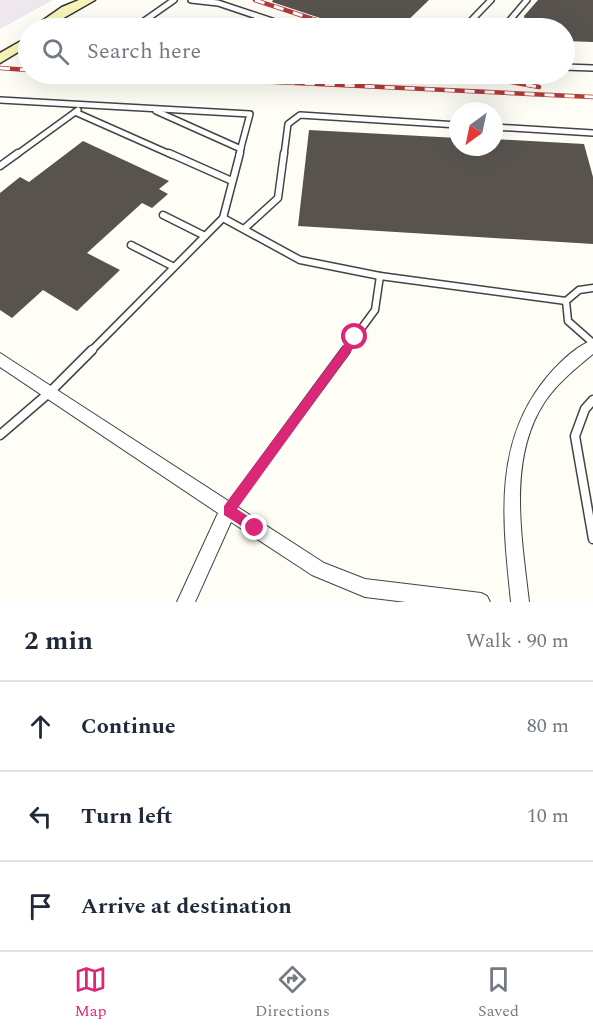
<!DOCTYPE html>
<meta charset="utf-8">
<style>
body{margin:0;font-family:Spectral,serif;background:#f6f6f7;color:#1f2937}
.compass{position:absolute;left:449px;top:102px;width:54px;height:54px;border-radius:50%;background:#fff;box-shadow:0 6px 24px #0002;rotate:213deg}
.stop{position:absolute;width:18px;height:18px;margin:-14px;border:4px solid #db2777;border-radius:50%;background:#fff}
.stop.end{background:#db2777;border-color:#fff;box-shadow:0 2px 6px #0008}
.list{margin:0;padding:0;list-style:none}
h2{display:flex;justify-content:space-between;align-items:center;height:78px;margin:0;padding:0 24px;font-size:26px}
h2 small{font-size:20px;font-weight:400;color:#747a83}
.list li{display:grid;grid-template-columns:39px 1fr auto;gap:18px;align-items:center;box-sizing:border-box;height:90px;padding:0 24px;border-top:2px solid #e0e1e3}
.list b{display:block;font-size:22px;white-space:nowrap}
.list em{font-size:20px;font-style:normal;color:#747a83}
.icon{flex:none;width:33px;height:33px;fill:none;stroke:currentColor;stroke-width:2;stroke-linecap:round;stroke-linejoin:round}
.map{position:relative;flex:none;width:593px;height:602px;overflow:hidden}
.search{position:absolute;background:#fff;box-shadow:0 6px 24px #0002;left:18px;right:18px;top:18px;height:66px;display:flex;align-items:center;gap:15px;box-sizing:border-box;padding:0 21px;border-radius:33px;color:#747a83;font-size:22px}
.sheet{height:348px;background:#fff}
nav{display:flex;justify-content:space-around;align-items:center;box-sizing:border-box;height:84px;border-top:2px solid #e0e1e3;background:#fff;font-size:16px;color:#747a83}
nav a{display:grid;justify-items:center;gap:3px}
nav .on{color:#db2777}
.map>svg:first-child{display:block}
.industrial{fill:#eee7ee}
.building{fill:#58534e}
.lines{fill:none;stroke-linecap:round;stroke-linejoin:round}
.lane-far2-casing{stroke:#444;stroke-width:8}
.lane-far1-casing{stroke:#444;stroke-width:9}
.lane-casing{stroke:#444;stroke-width:11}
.street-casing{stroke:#444;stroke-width:2}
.secondary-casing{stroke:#333;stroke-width:3}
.lane-far2{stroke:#fff;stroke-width:5}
.lane-far1{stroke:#fff;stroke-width:6}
.lane{stroke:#fff;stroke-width:8}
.street{fill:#fff;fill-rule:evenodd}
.secondary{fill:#f7f5b8;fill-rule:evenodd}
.rail-casing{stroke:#b33b37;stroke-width:4.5}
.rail{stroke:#fff;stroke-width:3;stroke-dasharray:10;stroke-linecap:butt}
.route{fill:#db2777}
</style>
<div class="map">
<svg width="593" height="602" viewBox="0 0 593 602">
<rect width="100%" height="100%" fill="#fefdf6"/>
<polygon class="industrial" points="0,0 53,0 0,29"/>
<g class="building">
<polygon points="273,0 429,0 400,28 350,28 272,2"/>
<polygon points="538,0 593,0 593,42 564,41 564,28 527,28 524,16"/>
<polygon points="309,130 458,138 458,147 494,147 494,139 584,144 593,177 593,244 298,226"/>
<polygon points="83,141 169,181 159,189 168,194 152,208 142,203 87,253 120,270 77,311 43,290 12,318 0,310 0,193 20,177 29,182"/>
</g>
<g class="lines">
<g class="lane-far2-casing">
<g id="lane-far2">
<polyline points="191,0 218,3 293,28"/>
<polyline points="134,28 174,0"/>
<polyline points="464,28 491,0"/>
<polyline points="508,28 510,20 527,0"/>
<polyline points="564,67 593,68"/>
<polyline points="0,100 250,114 239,155"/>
<polyline points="156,111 241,149"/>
<polyline points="75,112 172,155"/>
<polyline points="494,127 593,133"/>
<polyline points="16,155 78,110"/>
<polyline points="284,155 288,124 300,115 458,125"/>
</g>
</g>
<g class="lane-far1-casing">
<g id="lane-far1">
<polyline points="169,153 232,181"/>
<polyline points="0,166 18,153"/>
<polyline points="163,215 205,236"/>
<polyline points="223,218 300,260 380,276 375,310 344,352"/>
<polyline points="244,229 278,198 284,153"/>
<polyline points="131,245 174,267"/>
<polyline points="380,276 566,301"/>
<polyline points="593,288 579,290 566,301 568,321 593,343"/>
<polyline points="90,352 223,218 240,153"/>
</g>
</g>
<g class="lane-casing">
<g id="lane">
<polyline points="593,400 585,409 575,436 593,539"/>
<polyline points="0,435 50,392 92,350"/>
<polyline points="228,510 346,350"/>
</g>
</g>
<g class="street-casing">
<g id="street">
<path d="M593 340V354C575 369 557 383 544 403 507 460 522 539 529 602H511C503 523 492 443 547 377 558 364 576 346 593 340Z"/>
<polygon points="0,353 324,563 365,579 481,593 487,596 490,602 406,602 365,597 312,575 231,522 195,602 177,602 218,513 0,367"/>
</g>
</g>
<g class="secondary-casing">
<g id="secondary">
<polygon points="79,0 95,0 46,28 32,28 62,7"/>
<polygon points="28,37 28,46 0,63 0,53"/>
</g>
</g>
<use href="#lane-far2" class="lane-far2"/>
<use href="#lane-far1" class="lane-far1"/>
<use href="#lane" class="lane"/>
<use href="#street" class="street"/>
<use href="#secondary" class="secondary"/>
<g class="rail-casing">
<g id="rail">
<polyline points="255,0 340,28"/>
<polyline points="0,68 28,70"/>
<polyline points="105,74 593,97"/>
<polyline points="467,74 539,87"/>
</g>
</g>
<use href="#rail" class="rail"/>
</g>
<polygon class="route" points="355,333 360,337 359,340 237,509 260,524 261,528 260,532 251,532 224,515 224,506 352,334"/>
</svg>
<svg class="compass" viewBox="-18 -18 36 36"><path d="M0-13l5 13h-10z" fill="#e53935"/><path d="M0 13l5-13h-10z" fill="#747a83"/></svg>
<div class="stop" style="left:355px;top:337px"></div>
<div class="stop end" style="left:255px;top:528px"></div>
<div class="search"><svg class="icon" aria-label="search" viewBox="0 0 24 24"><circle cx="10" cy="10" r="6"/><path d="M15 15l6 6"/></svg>Search here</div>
</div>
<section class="sheet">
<h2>2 min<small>Walk · 90 m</small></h2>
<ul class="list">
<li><svg class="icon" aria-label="ahead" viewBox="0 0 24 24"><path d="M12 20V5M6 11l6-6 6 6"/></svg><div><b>Continue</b></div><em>80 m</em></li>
<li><svg class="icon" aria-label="left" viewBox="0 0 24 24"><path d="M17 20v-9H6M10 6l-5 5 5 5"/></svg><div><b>Turn left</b></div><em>10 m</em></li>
<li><svg class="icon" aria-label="arrive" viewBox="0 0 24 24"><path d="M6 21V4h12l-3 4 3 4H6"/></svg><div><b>Arrive at destination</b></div></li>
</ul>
</section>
<nav>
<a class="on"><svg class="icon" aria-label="map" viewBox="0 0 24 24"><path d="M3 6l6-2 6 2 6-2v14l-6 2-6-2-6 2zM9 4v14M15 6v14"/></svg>Map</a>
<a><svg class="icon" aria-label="directions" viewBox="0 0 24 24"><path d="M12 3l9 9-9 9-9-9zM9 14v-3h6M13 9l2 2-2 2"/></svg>Directions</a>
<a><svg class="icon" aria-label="saved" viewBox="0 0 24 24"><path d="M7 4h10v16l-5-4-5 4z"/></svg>Saved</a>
</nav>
